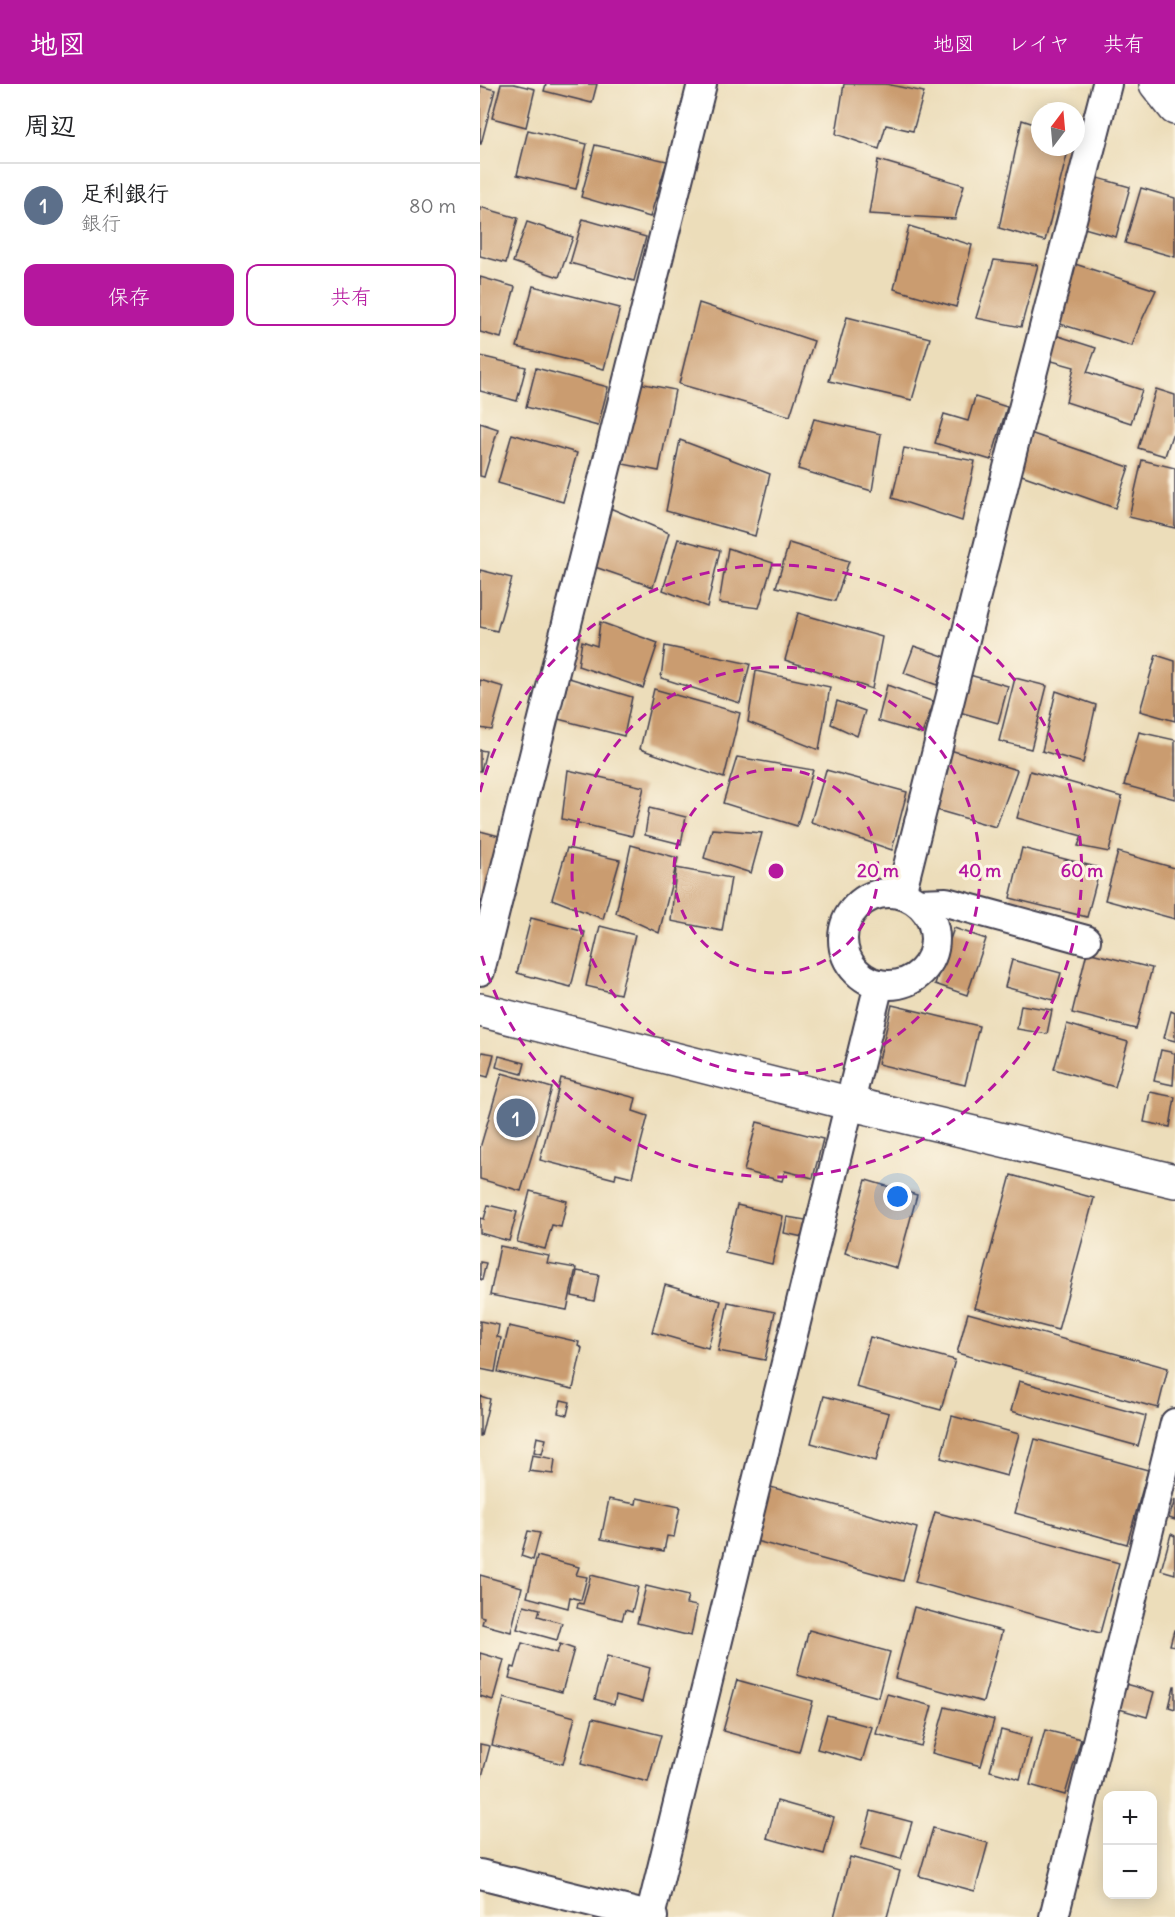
<!DOCTYPE html>
<html lang="ja">
<meta charset="utf-8">
<style>
body{margin:0;font-family:Delius,"Klee One",sans-serif;background:#f2f2f2;color:#202124}
.controls{position:absolute;right:18px;bottom:18px;display:grid;overflow:hidden;border-radius:12px;box-shadow:0 3px 15px #0003}
.controls button{width:54px;height:54px;display:grid;place-items:center;padding:0;border:0;border-bottom:2px solid #e0e0e0;background:#fff;color:#202124;font:30px sans-serif}
.compass{position:absolute;left:551px;top:18px;width:54px;height:54px;border-radius:50%;background:#fff;box-shadow:0 3px 15px #0003;rotate:16deg}
.you{position:absolute;left:418px;top:1113px;width:21px;height:21px;margin:-15px;border:4px solid #fff;border-radius:50%;background:#1a73e8;box-shadow:0 0 0 9px #1a73e833}
.badge{display:grid;place-items:center;width:39px;height:39px;border-radius:50%;background:#b5179e;color:#fff;font-size:20px;font-weight:700}
.pin{position:absolute;translate:-50% -50%;border:3px solid #fff;box-shadow:0 2px 6px #0006}
.list{margin:0;padding:0;list-style:none}
h2{display:flex;justify-content:space-between;align-items:center;height:78px;margin:0;padding:0 24px;font-size:26px}
h2 small{font-size:20px;font-weight:400;color:#757577}
.list li{display:grid;grid-template-columns:39px 1fr auto;gap:18px;align-items:center;box-sizing:border-box;height:84px;padding:0 24px;border-top:2px solid #e0e0e0}
.list b{display:block;font-size:22px;white-space:nowrap}
.list p{margin:0;font-size:20px;white-space:nowrap;color:#757577}
.list em{font-size:20px;font-style:normal;color:#757577}
.actions{display:flex;gap:12px;padding:18px 24px}
.actions a{flex:1;padding:14px 0;border:2px solid #b5179e;border-radius:12px;text-align:center;font-size:21px;color:#b5179e}
.actions .main{background:#b5179e;color:#fff}
.map{position:relative;flex:none;width:695px;height:1833px;overflow:hidden}
header{display:flex;align-items:center;gap:36px;box-sizing:border-box;height:84px;padding:0 30px;background:#b5179e;color:#fff}
header strong{font-size:28px}
nav{display:flex;gap:33px;margin-inline-start:auto;font-size:21px}
main{display:flex}
aside{flex:1;background:#fff}
.map>svg:first-child{display:block}
.building{fill:#ca9c6f}
.lines{fill:none;stroke-linecap:round;stroke-linejoin:round}
.minor-casing{stroke:#403e4e;stroke-width:32}
.tertiary-casing{stroke:#403e4e;stroke-width:36}
.minor{stroke:#fff;stroke-width:28}
.tertiary{stroke:#fff;stroke-width:33}
.ring{fill:none;stroke:#b5179e;stroke-width:3;stroke-dasharray:10 8}
.centre{fill:#b5179e;stroke:#fcf5e5;stroke-width:3}
.ring-label{font-size:18px;text-anchor:middle;font-weight:bold;fill:#b5179e;stroke:#fcf5e5;stroke-width:6;stroke-linejoin:round;paint-order:stroke}
</style>
<header>
<strong>地図</strong>
<nav><a>地図</a><a>レイヤ</a><a>共有</a></nav>
</header>
<main>
<aside>
<h2>周辺<small></small></h2>
<ul class="list">
<li><span class="badge" style="background:#5c6f8a">1</span><div><b>足利銀行</b><p>銀行</p></div><em>80 m</em></li>
</ul>
<div class="actions"><a class="main">保存</a><a>共有</a></div>
</aside>
<div class="map">
<svg width="695" height="1833" viewBox="0 0 695 1833">
<rect width="100%" height="100%" fill="#fcf5e5"/>
<filter id="ink" filterUnits="userSpaceOnUse"><feTurbulence type="fractalNoise" baseFrequency=".0167" numOctaves="2"/><feDisplacementMap in="SourceGraphic" scale="12" xChannelSelector="R" yChannelSelector="G"/><feConvolveMatrix kernelMatrix="1 2 1 2 8 2 1 2 1" color-interpolation-filters="sRGB"/></filter>
<filter id="wash" filterUnits="userSpaceOnUse"><feTurbulence type="fractalNoise" baseFrequency=".008" numOctaves="4" result="noise"/><feDisplacementMap in="SourceGraphic" scale="24" xChannelSelector="R" yChannelSelector="G"/><feGaussianBlur stdDeviation="1.35" result="paint"/><feColorMatrix in="noise" values="0 0 0 0 0 0 0 0 0 0 0 0 0 0 0 0 0 1.4 0 .05"/><feComposite in="paint" operator="in"/></filter>
<g filter="url(#wash)">
<rect width="100%" height="100%" fill="#ecddba"/>
<g id="blocks">
<g class="building">
<polygon points="21,0 34,0 55,5 46,43 12,34"/>
<polygon points="66,0 117,0 112,19 64,7"/>
<polygon points="364,0 406,0 444,8 433,47 406,41 399,65 356,50"/>
<polygon points="0,2 15,6 1,60 0,60"/>
<polygon points="542,36 560,42 560,63 589,63 565,157 519,144"/>
<polygon points="48,46 107,60 96,105 37,91"/>
<polygon points="115,61 187,77 170,133 101,113"/>
<polygon points="398,76 484,101 475,135 389,130"/>
<polygon points="611,92 650,103 636,153 597,142"/>
<polygon points="661,104 695,114 695,173 645,159"/>
<polygon points="0,123 38,134 26,179 0,172"/>
<polygon points="103,135 166,153 154,197 90,179"/>
<polygon points="47,138 93,153 79,193 33,178"/>
<polygon points="429,142 492,161 476,223 414,205"/>
<polygon points="514,176 558,181 541,243 496,234"/>
<polygon points="595,180 676,206 660,240 652,262 577,239"/>
<polygon points="0,193 35,203 21,254 0,248"/>
<polygon points="53,202 140,224 124,285 37,263"/>
<polygon points="219,219 334,257 310,332 199,300"/>
<polygon points="367,233 450,254 432,316 349,297"/>
<polygon points="569,249 616,264 607,288 662,306 651,339 586,318 594,283 561,274"/>
<polygon points="0,272 46,283 37,317 0,307"/>
<polygon points="56,284 128,303 118,342 46,323"/>
<polygon points="159,299 195,306 179,387 143,380"/>
<polygon points="676,305 695,311 695,352 692,351 685,372 658,364"/>
<polygon points="495,313 527,323 511,376 455,359 464,330 488,337"/>
<polygon points="334,335 401,350 392,407 318,385"/>
<polygon points="0,339 18,345 4,393 0,392"/>
<polygon points="550,349 649,383 635,424 536,389"/>
<polygon points="32,350 97,369 83,418 18,399"/>
<polygon points="200,356 290,390 275,452 186,427"/>
<polygon points="424,364 495,377 482,437 412,414"/>
<polygon points="662,376 695,384 695,444 649,433"/>
<polygon points="130,424 189,449 173,503 112,482"/>
<polygon points="198,455 240,466 227,523 183,506"/>
<polygon points="309,459 369,477 355,517 296,503"/>
<polygon points="248,464 293,479 279,524 239,519"/>
<polygon points="0,486 32,494 17,547 0,543"/>
<polygon points="318,529 402,553 392,605 305,576"/>
<polygon points="120,538 178,559 163,604 98,582 102,557 117,562"/>
<polygon points="185,562 270,580 260,619 181,594"/>
<polygon points="434,562 466,573 457,601 424,589"/>
<polygon points="676,571 695,577 695,637 660,627"/>
<polygon points="276,587 350,603 339,666 268,638"/>
<polygon points="486,590 528,602 518,639 476,627"/>
<polygon points="89,594 152,613 144,652 78,635"/>
<polygon points="535,594 567,602 551,665 519,657"/>
<polygon points="0,596 24,603 12,646 0,644"/>
<polygon points="407,601 454,618 442,650 398,637"/>
<polygon points="174,605 260,629 244,694 160,665"/>
<polygon points="576,607 616,621 603,679 562,667"/>
<polygon points="357,617 385,627 377,652 351,640"/>
<polygon points="659,648 695,656 695,715 644,701"/>
<polygon points="0,666 6,667 1,687 0,687"/>
<polygon points="470,666 537,686 516,743 453,725"/>
<polygon points="257,673 333,686 317,742 243,719"/>
<polygon points="88,686 164,703 152,752 82,735"/>
<polygon points="346,686 427,708 412,766 331,738"/>
<polygon points="550,687 642,713 629,768 598,762 602,752 537,734"/>
<polygon points="169,724 206,733 201,760 165,751"/>
<polygon points="232,745 282,749 271,789 224,774"/>
<polygon points="0,747 23,753 0,837"/>
<polygon points="151,761 198,774 179,849 136,829"/>
<polygon points="87,764 140,776 123,835 72,815"/>
<polygon points="542,764 620,784 607,833 530,814"/>
<polygon points="638,768 695,784 695,835 625,816"/>
<polygon points="196,784 251,794 242,847 191,837"/>
<polygon points="51,834 105,848 91,903 37,889"/>
<polygon points="120,842 155,851 140,910 106,902"/>
<polygon points="474,844 506,855 487,911 455,900"/>
<polygon points="607,868 672,884 656,945 592,929"/>
<polygon points="532,876 581,889 573,916 525,903"/>
<polygon points="412,921 499,942 485,1001 398,980"/>
<polygon points="541,921 572,926 567,950 537,945"/>
<polygon points="691,927 695,929 695,957 684,954"/>
<polygon points="587,940 648,958 635,1003 574,985"/>
<polygon points="681,966 695,969 693,1001 674,997"/>
<polygon points="2,968 14,970 8,993 0,991 0,976"/>
<polygon points="19,972 45,979 42,990 16,983"/>
<polygon points="22,989 72,1004 41,1107 0,1095 0,1064"/>
<polygon points="81,994 156,1014 153,1027 168,1032 152,1093 136,1089 135,1095 60,1076"/>
<polygon points="670,1008 695,1013 690,1043 664,1038"/>
<polygon points="277,1038 343,1055 333,1094 305,1087 302,1097 264,1087"/>
<polygon points="531,1091 614,1114 578,1246 495,1224"/>
<polygon points="386,1096 437,1111 417,1184 365,1169"/>
<polygon points="50,1107 87,1117 81,1143 72,1141 65,1165 37,1158"/>
<polygon points="8,1121 37,1128 29,1157 0,1149 0,1134 4,1135"/>
<polygon points="257,1121 303,1132 292,1180 245,1169"/>
<polygon points="307,1133 326,1136 323,1153 304,1149"/>
<polygon points="20,1162 69,1172 67,1179 96,1184 87,1226 10,1211"/>
<polygon points="0,1178 6,1179 2,1196 0,1195"/>
<polygon points="97,1187 119,1191 114,1217 92,1212"/>
<polygon points="185,1201 241,1217 228,1264 172,1248"/>
<polygon points="248,1218 295,1228 285,1276 238,1267"/>
<polygon points="488,1229 688,1284 678,1324 477,1269"/>
<polygon points="0,1237 19,1241 17,1253 21,1254 15,1288 0,1285"/>
<polygon points="29,1242 99,1258 98,1262 102,1264 93,1305 18,1288"/>
<polygon points="390,1253 475,1276 461,1326 376,1303"/>
<polygon points="539,1297 666,1332 658,1362 531,1327"/>
<polygon points="0,1312 10,1315 1,1352 0,1352"/>
<polygon points="344,1312 409,1329 396,1377 331,1359"/>
<polygon points="81,1316 90,1318 87,1331 78,1329"/>
<polygon points="472,1332 539,1350 527,1392 461,1374"/>
<polygon points="57,1353 66,1355 62,1370 54,1368"/>
<polygon points="555,1355 668,1386 647,1460 535,1429"/>
<polygon points="52,1371 75,1375 73,1390 49,1387"/>
<polygon points="287,1402 437,1444 423,1497 272,1456"/>
<polygon points="157,1414 200,1423 194,1453 187,1452 184,1467 121,1455 129,1415 156,1420"/>
<polygon points="695,1416 695,1436 689,1434"/>
<polygon points="455,1428 639,1479 620,1549 435,1498"/>
<polygon points="48,1447 60,1449 53,1476 41,1472"/>
<polygon points="691,1450 695,1452 695,1490 681,1486"/>
<polygon points="57,1472 99,1483 96,1491 107,1493 101,1516 90,1513 88,1524 47,1513"/>
<polygon points="0,1491 42,1503 31,1548 2,1540 4,1533 0,1532"/>
<polygon points="111,1491 158,1503 152,1528 145,1526 142,1536 97,1524 98,1519 103,1520"/>
<polygon points="166,1502 208,1512 206,1520 217,1522 211,1552 157,1539"/>
<polygon points="44,1521 60,1525 58,1532 82,1539 77,1556 37,1545"/>
<polygon points="434,1523 522,1547 503,1618 415,1594"/>
<polygon points="329,1546 410,1568 398,1613 317,1591"/>
<polygon points="694,1546 695,1546 695,1562 690,1561"/>
<polygon points="42,1559 77,1569 80,1560 94,1565 82,1608 29,1594 32,1583 35,1584"/>
<polygon points="0,1569 24,1576 13,1616 0,1612"/>
<polygon points="127,1572 170,1584 162,1618 136,1611 134,1621 115,1615"/>
<polygon points="257,1596 333,1617 319,1668 243,1647"/>
<polygon points="645,1600 674,1608 667,1633 639,1625"/>
<polygon points="694,1602 695,1602 695,1625 689,1623"/>
<polygon points="407,1610 452,1622 441,1662 396,1650"/>
<polygon points="24,1614 95,1633 83,1680 12,1661"/>
<polygon points="465,1623 514,1636 501,1682 452,1669"/>
<polygon points="347,1631 392,1643 382,1677 337,1665"/>
<polygon points="113,1634 181,1651 168,1698 101,1680"/>
<polygon points="521,1646 551,1654 540,1695 510,1687"/>
<polygon points="565,1646 601,1655 585,1711 550,1701"/>
<polygon points="0,1660 10,1662 1,1696 0,1696"/>
<polygon points="297,1717 354,1733 344,1770 287,1754"/>
<polygon points="391,1727 432,1738 421,1775 381,1764"/>
<polygon points="453,1744 508,1759 495,1807 439,1792"/>
<polygon points="370,1773 420,1787 407,1833 354,1833"/>
</g>
</g>
</g>
<g filter="url(#ink)">
<use href="#blocks" fill-opacity="0" stroke="#403e4e" stroke-width="1.5"/>
<g class="lines">
<g class="minor-casing">
<g id="minor">
<circle cx="409" cy="855" r="46"/>
<polyline points="421,810 536,352 627,0"/>
<polyline points="439,819 466,818 606,856"/>
<polyline points="0,887 222,0"/>
<polyline points="0,1790 173,1833"/>
<polyline points="170,1833 399,900"/>
<polyline points="574,1833 695,1339"/>
</g>
</g>
<g class="tertiary-casing">
<g id="tertiary">
<polyline points="676,0 695,24"/>
<polyline points="0,926 368,1019 695,1097"/>
</g>
</g>
<use href="#minor" class="minor"/>
<use href="#tertiary" class="tertiary"/>
</g>
</g>
<g class="ring">
<circle cx="296" cy="787" r="102"/>
<circle cx="296" cy="787" r="204"/>
<path d="M0 708A306 306 0 1 1 0 866"/>
</g>
<circle cx="296" cy="787" r="9" class="centre"/>
<g class="ring-label">
<text x="398" y="793">20 m</text>
<text x="500" y="793">40 m</text>
<text x="602" y="793">60 m</text>
</g>
</svg>
<div class="controls">
<button>+</button>
<button>−</button>
</div>
<svg class="compass" viewBox="-18 -18 36 36"><path d="M0-13l5 13h-10z" fill="#e53935"/><path d="M0 13l5-13h-10z" fill="#757577"/></svg>
<div class="you"></div>
<div class="pin badge" style="left:36px;top:1034px;background:#5c6f8a">1</div>
</div>
</main>
